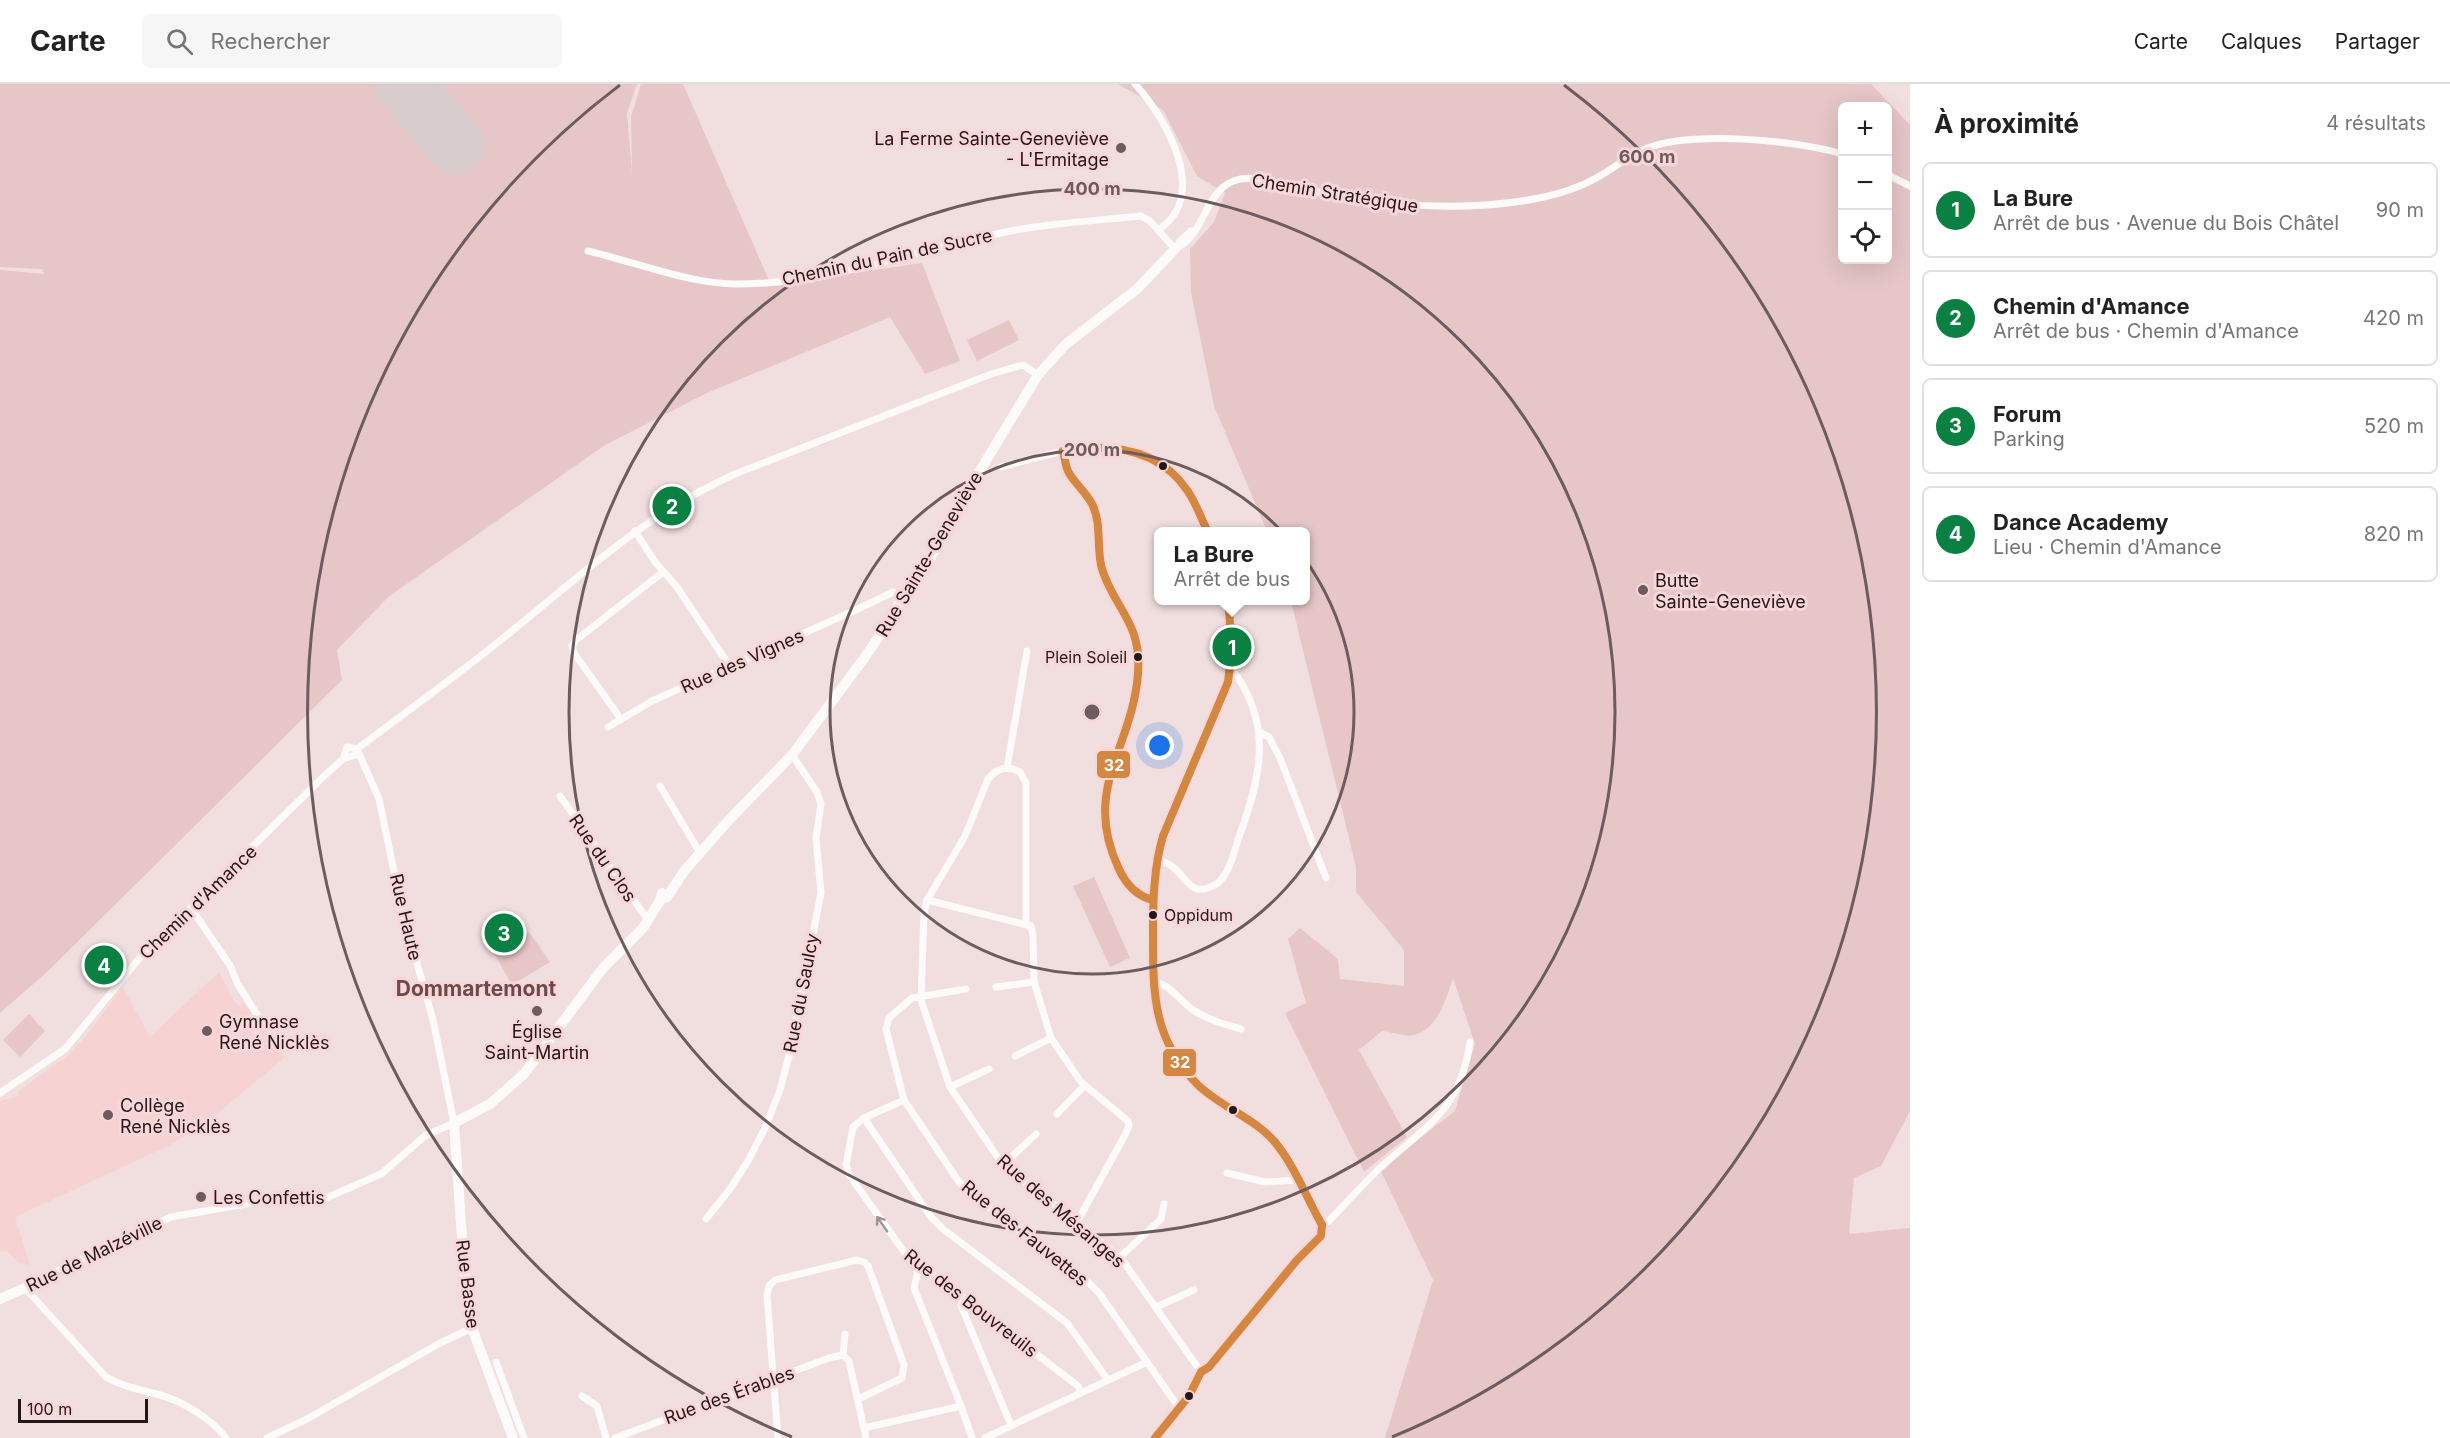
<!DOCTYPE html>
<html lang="fr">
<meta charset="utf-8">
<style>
body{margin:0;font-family:Inter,sans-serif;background:#f6f6f6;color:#222}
.controls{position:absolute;right:18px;top:18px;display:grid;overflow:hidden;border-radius:9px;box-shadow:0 6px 24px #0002}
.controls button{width:54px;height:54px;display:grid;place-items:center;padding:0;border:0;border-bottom:2px solid #e0e0e0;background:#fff;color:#222;font:30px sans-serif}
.scale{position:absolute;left:18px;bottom:15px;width:130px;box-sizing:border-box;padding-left:6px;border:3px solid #251617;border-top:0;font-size:16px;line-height:21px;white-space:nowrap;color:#251617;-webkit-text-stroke:4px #f9d7d8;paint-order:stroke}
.you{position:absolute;left:1160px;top:662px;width:21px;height:21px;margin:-15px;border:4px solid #fff;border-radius:50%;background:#1a73e8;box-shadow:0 0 0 9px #1a73e833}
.badge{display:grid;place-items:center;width:39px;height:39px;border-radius:50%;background:#0b8043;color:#fff;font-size:20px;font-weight:700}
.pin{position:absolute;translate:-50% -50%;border:3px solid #fff;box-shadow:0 2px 6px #0006}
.popup{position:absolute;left:1154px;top:443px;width:156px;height:78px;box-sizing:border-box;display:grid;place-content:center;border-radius:9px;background:#fff;filter:drop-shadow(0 2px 4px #0005);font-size:20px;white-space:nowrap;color:#767676}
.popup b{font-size:22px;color:#222}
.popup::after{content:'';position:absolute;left:50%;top:100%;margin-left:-12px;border:12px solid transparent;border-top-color:#fff}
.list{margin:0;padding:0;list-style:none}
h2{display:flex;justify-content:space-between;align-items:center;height:78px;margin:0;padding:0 24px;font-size:26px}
h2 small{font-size:20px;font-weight:400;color:#767676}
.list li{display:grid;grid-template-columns:39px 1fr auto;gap:18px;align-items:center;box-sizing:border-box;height:96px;margin:0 12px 12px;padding:0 12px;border:2px solid #e0e0e0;border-radius:9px}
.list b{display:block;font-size:22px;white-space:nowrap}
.list p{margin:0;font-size:20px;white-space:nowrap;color:#767676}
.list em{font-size:20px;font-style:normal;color:#767676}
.icon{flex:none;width:33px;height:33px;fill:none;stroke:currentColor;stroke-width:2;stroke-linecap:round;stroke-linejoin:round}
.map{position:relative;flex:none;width:1910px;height:1354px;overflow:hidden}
header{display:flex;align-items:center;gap:36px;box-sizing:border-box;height:84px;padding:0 30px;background:#fff;border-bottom:2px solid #e0e0e0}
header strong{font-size:28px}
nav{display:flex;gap:33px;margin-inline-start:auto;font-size:21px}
.search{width:420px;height:54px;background:#f6f6f6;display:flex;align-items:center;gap:15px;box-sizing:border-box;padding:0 21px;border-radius:9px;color:#767676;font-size:22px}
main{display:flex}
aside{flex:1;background:#fff}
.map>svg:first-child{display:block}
.built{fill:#f6d2d3}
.green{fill:#e6c6c6;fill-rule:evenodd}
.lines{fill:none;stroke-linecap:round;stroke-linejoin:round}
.runway{stroke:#d8cccc;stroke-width:58}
.street{stroke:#fdfafa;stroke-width:7}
.secondary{stroke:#fdfafa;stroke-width:10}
.bus-1-casing{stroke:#f9d7d8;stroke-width:12}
.bus-1{stroke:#d38741;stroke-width:8}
.oneway{stroke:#9c9394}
.ring{fill:none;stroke:#6c5c5d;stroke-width:3}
.poi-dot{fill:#6c5c5d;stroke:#f9d7d8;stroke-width:2}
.bus-dot{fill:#251617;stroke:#f9d7d8;stroke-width:2}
.labels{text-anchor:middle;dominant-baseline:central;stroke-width:6;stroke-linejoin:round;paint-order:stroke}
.bus-label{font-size:16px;fill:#251617;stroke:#f9d7d8;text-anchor:end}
.poi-label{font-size:18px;fill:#251617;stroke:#f9d7d8;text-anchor:start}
.street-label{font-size:18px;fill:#251617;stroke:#f9d7d8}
.quarter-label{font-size:21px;font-weight:bold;fill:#6c4a4b;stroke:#f9d7d8}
.centre{fill:#6c5c5d;stroke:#f9d7d8;stroke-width:3}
.ring-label{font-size:18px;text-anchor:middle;font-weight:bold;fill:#6c5c5d;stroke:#f9d7d8;stroke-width:6;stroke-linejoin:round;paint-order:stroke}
.line-badge{stroke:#f9d7d8;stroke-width:2}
.badge-label{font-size:16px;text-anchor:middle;font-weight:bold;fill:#fff}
</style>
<header>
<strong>Carte</strong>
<div class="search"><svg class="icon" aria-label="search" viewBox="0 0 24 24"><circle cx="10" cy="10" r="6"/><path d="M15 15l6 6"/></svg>Rechercher</div>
<nav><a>Carte</a><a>Calques</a><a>Partager</a></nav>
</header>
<main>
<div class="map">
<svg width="1910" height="1354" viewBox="0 0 1910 1354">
<rect width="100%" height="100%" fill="#f1dfdf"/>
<polygon class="built" points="219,888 238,923 244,919 251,929 246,938 254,951 264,945 285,973 200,1044 168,1062 15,1133 30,1181 19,1179 7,1167 0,1168 0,1017 19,1012 18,1007 67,972 86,952 123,903 150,953"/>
<g class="green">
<polygon points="0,0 637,0 627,29 632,89 631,33 641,0 683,0 771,201 922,179 960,277 925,290 890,233 707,309 605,361 388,513 337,566 342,596 47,888 0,929 0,186 44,190 42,185 0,183"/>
<path d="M1118 0H1871L1910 41V1027L1881 1082 1854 1094 1849 1150 1910 1144V1354H1385L1433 1196 1380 1085 1455 1027 1475 960 1453 894C1446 915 1439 943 1415 951 1406 953 1391 948 1382 947L1359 966 1407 1053 1364 1088 1285 929 1306 919 1288 855 1300 844 1338 875 1340 895 1404 902V866L1356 808V783L1291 517 1306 516V448L1267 447 1214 322 1191 208 1190 165 1214 138 1225 109 1197 92 1163 26ZM1842 22H1888V176H1842Z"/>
<polygon points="1009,236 1019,256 977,277 967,256"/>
<polygon points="1094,793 1130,874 1110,883 1073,802"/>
<polygon points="529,848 550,878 512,901 494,869"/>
<polygon points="29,930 45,947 20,973 3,956"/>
</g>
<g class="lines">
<polyline class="runway" points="404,0 456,62"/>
<g class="street">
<path d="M1135 0C1166 34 1211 112 1158 146"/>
<polyline points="1888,91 1910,102"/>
<path d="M1175 165C1212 148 1202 87 1259 95 1351 117 1440 132 1534 115 1556 111 1579 104 1598 93 1614 84 1628 72 1645 65 1690 46 1796 56 1842 70"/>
<polyline points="1175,165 1181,156 1191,147"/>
<path d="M588 167C635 178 687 199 734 200 824 201 914 167 1001 149 1047 139 1094 137 1141 132L1150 137 1175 165"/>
<path d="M1063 367C1065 375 1065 383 1069 389 1076 401 1087 409 1093 422 1102 443 1095 464 1102 485 1110 512 1131 527 1137 559 1151 642 1069 706 1122 792 1130 804 1139 814 1153 816"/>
<path d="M1001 383C1063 367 1145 338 1187 406 1195 419 1201 434 1208 448"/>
<polyline points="635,447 655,478 677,503 730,583"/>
<path d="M1228 516 1232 563 1228 598 1163 752C1153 783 1153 815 1153 847 1153 878 1149 908 1159 938 1166 960 1181 983 1197 1000 1219 1024 1254 1033 1274 1057 1294 1081 1306 1114 1322 1141"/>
<polyline points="621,635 574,569 572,562 576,556 663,488"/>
<polyline points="608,643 652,617 858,525 893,508 902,513"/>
<polyline points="1259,648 1269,653 1280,674 1326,794"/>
<polyline points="343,675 347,663 357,665"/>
<polyline points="1007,684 1027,567"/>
<polyline points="660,702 700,769"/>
<polyline points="560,712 648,836"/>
<path d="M1157 775C1161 777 1166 778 1170 781 1188 792 1189 817 1218 799 1230 788 1234 768 1239 753 1261 693 1274 639 1231 584"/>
<polyline points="927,816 1031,842 1033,852 1034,898 1051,954 1081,998 1128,1037 1129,1042 1125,1051 1077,1138"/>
<polyline points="191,824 231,883 237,899 258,932 258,941"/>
<path d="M1026 840V699L1020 688C1008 681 997 684 988 695L965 752 927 816 924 829 921 916 950 1003 1003 1081 1077 1138 1123 1177 1201 1288"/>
<path d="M1152 897C1170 900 1179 916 1193 926 1208 936 1225 940 1241 945"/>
<polyline points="996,903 1034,898"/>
<polyline points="966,905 912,914 889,934 886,945 904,1016 959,1098 971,1110 1088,1198 1099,1209 1179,1324"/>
<polyline points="1015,972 1051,954"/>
<polyline points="950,1003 989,985"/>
<path d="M0 1009 65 965 138 876 324 692 343 675 355 671 357 665C402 631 448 598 492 563 573 499 639 433 735 390L991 290 1023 281 1038 291"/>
<polyline points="904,1016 864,1034 853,1043 846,1081 849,1091 905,1169 1078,1302 1081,1309"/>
<polyline points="1057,1030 1084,1002"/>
<polyline points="864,1034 931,1133 943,1145 1067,1239 1108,1296"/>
<polyline points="1003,1081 1036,1050"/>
<polyline points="1227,1089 1265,1098 1297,1096"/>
<polyline points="706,1135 730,1105 748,1077 765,1044 780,1006 790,968 821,809 816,754 821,720 817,708 792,671"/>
<path d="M1322 1141 1329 1137C1346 1119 1363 1100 1381 1083 1428 1040 1460 1027 1470 958"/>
<polyline points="1119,1174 1161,1135 1164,1120"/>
<polyline points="922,1181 918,1187 914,1204 961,1322 972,1354"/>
<polyline points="961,1212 962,1224 1011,1341"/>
<polyline points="1156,1223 1194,1206"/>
<polyline points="843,1271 849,1277 866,1354"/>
<polyline points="843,1271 845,1250"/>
<polyline points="496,1278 524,1354"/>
<polyline points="582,1312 597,1322 606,1354"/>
<polyline points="864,1344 961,1322"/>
<path d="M226 1354C212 1335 182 1317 160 1311 142 1306 123 1303 106 1293L25 1204 34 1198 171 1133 268 1116 324 1115 381 1090 426 1051 454 1039 433 936 402 826 379 715 357 665"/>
<polyline points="267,1354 307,1335 440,1259 472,1244"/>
<polyline points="615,1354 829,1274 843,1271"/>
<polyline points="778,1354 767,1212 769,1202 775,1196 857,1176 864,1178 868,1182 904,1281 902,1294 858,1315"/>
<polyline points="985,1354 1147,1278"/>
<path d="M1155 1354C1166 1343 1201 1302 1201 1288L1209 1283 1297 1176 1321 1152 1322 1141"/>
</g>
<g class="secondary">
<polyline points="661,815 667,813 685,786 729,736 792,671 865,573 892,533 902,513 931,473 964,413 1038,291 1066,260 1137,205 1175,165"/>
<polyline points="0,1215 25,1204"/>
<polyline points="513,1354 472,1244 465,1197 454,1039 490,1020 524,990 603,884 643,844 661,815 662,809"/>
</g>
<g class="bus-1-casing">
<g id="bus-1">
<path d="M1063 367C1065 374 1065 382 1069 389 1076 401 1087 409 1093 422 1102 442 1096 464 1102 485 1115 526 1142 538 1138 590 1132 665 1082 704 1118 783 1125 799 1136 812 1153 816"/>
<path d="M1063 367C1110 359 1158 364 1187 406 1196 419 1201 434 1208 448"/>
<path d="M1228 516 1232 563 1228 598 1163 752C1154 783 1153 815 1153 847 1153 908 1152 954 1197 1000 1220 1023 1253 1033 1274 1057 1295 1082 1306 1113 1322 1141"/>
<polyline points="1155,1354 1189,1312 1201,1288 1209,1283 1297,1176 1321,1152 1322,1141"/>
</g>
</g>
<use href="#bus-1" class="bus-1"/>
</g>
<defs><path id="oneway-shaft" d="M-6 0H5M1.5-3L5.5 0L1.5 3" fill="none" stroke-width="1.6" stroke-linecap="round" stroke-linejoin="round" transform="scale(1.5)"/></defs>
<use class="oneway" href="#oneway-shaft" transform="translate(882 1140) rotate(-125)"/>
<g class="ring">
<circle cx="1092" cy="628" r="262"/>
<circle cx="1092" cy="628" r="523"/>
<path d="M792 1353A785 785 0 0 1 620 1M1564 1A785 785 0 0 1 1392 1353"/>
</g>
<g class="poi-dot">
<circle cx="1121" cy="64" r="6"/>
<circle cx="1643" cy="506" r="6"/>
<circle cx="537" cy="927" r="6"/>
<circle cx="207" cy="947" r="6"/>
<circle cx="108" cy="1031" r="6"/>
<circle cx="201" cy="1113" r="6"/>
</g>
<g class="bus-dot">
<circle cx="1163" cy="382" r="5"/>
<circle cx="1138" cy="573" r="5"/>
<circle cx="1153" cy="831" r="5"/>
<circle cx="1233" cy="1026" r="5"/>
<circle cx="1189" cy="1312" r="5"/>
</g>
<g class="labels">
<g class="bus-label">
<text x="1127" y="573">Plein Soleil</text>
<text x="1164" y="831" text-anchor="start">Oppidum</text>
</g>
<g class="poi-label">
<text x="1109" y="54" text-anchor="end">La Ferme Sainte-Geneviève<tspan x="1109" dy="21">- L'Ermitage</tspan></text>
<text x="1655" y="496">Butte<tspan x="1655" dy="21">Sainte-Geneviève</tspan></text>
<text x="219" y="937">Gymnase<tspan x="219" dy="21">René Nicklès</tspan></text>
<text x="537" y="947" text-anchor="middle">Église<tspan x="537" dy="21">Saint-Martin</tspan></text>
<text x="120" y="1021">Collège<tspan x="120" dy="21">René Nicklès</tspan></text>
<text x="213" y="1113">Les Confettis</text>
</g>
<g class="street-label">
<text transform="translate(1335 109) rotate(9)">Chemin Stratégique</text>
<text transform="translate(887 173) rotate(-12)">Chemin du Pain de Sucre</text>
<text transform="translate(929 470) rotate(-59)">Rue Sainte-Geneviève</text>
<text transform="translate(742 577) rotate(-24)">Rue des Vignes</text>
<text transform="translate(603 774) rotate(55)">Rue du Clos</text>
<text transform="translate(198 818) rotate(-44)">Chemin d'Amance</text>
<text transform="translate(406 833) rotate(77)">Rue Haute</text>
<text transform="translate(801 909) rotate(-79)">Rue du Saulcy</text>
<text transform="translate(1061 1127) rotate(41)">Rue des Mésanges</text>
<text transform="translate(1025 1149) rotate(39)">Rue des Fauvettes</text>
<text transform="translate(94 1170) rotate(-26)">Rue de Malzéville</text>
<text transform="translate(468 1200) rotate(83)">Rue Basse</text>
<text transform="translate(971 1219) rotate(38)">Rue des Bouvreuils</text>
<text transform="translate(729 1311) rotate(-20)">Rue des Érables</text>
</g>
<g class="quarter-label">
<text x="476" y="904">Dommartemont</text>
</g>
</g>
<circle cx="1092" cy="628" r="9" class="centre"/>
<g class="ring-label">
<text x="1647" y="79">600 m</text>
<text x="1092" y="111">400 m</text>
<text x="1092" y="372">200 m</text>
</g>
<g class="line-badge">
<rect x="1096" y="666" width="35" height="29" rx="6" fill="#d38741"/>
<rect x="1162" y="964" width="35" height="29" rx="6" fill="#d38741"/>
</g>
<g class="badge-label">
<text x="1114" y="687">32</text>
<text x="1180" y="984">32</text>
</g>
</svg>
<div class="controls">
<button>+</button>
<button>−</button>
<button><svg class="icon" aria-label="locate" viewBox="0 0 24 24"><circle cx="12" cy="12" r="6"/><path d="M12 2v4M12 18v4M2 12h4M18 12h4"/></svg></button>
</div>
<div class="scale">100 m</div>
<div class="you"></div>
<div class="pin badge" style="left:1232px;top:563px">1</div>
<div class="popup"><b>La Bure</b>Arrêt de bus</div>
<div class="pin badge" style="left:672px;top:422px">2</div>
<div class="pin badge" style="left:504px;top:849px">3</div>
<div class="pin badge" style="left:104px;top:881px">4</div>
</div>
<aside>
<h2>À proximité<small>4 résultats</small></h2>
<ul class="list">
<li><span class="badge">1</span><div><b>La Bure</b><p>Arrêt de bus · Avenue du Bois Châtel</p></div><em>90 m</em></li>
<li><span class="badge">2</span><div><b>Chemin d'Amance</b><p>Arrêt de bus · Chemin d'Amance</p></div><em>420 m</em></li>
<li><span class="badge">3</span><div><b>Forum</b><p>Parking</p></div><em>520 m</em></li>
<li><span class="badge">4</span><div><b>Dance Academy</b><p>Lieu · Chemin d'Amance</p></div><em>820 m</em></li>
</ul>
</aside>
</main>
